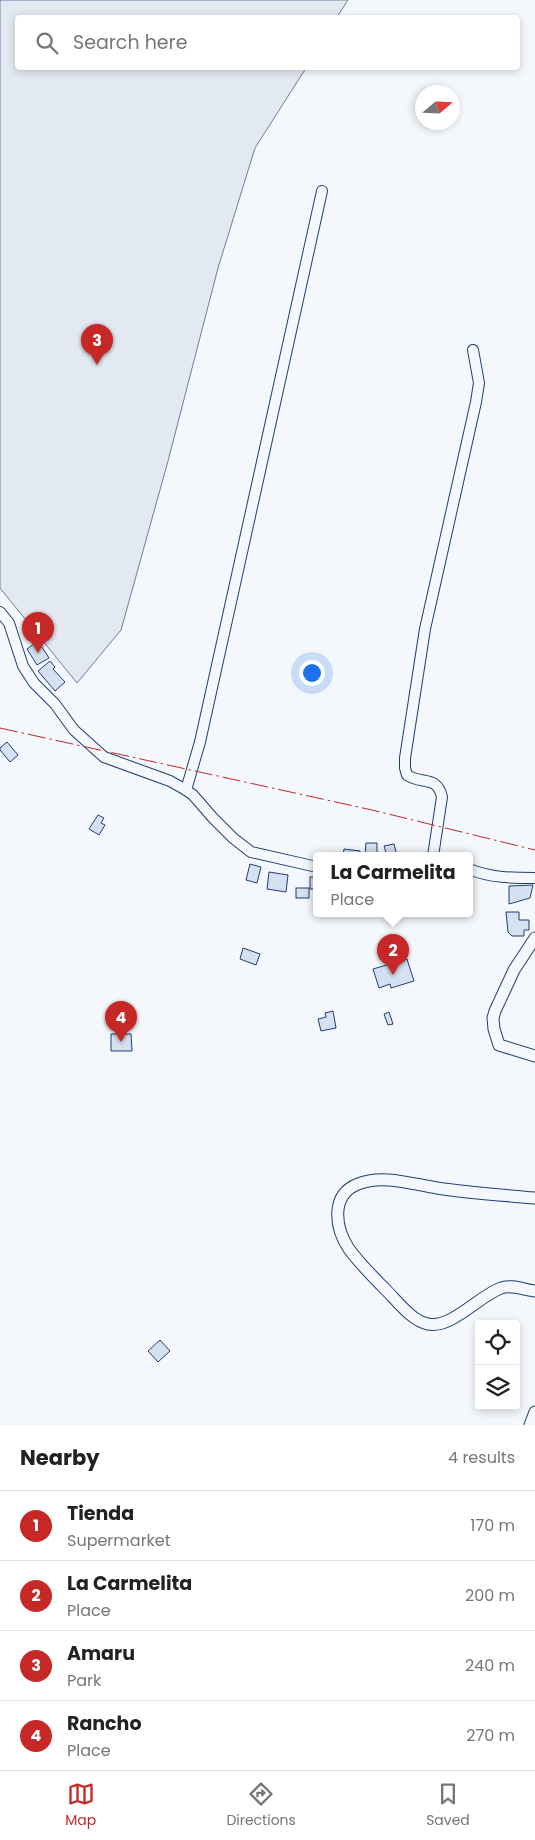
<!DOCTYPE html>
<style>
body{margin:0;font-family:Poppins,sans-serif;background:#f2f2f2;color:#222}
.controls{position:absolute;right:15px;bottom:15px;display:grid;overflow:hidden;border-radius:5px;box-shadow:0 2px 8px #0003}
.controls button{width:45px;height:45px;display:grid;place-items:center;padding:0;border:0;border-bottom:1px solid #e0e0e0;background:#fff;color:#222;font:25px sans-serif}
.compass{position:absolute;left:415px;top:85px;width:45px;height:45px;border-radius:50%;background:#fff;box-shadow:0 2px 8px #0003;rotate:71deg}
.you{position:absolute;left:311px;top:672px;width:18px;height:18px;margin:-12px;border:4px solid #fff;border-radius:50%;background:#1a73e8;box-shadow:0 0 0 8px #1a73e833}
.badge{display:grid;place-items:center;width:32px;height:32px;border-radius:50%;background:#c62828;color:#fff;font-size:16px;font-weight:700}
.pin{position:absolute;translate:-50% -41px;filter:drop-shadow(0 1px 2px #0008)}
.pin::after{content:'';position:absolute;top:26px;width:18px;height:15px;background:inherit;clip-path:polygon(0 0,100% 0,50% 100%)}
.popup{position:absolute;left:313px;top:852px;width:160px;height:65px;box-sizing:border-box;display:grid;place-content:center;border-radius:5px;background:#fff;filter:drop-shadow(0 1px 4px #0005);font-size:16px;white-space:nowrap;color:#767676}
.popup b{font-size:19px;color:#222}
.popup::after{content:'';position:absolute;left:50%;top:100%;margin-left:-10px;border:10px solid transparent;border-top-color:#fff}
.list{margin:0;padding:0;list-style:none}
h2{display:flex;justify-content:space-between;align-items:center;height:65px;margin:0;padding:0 20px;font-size:21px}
h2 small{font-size:16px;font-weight:400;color:#767676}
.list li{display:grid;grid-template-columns:32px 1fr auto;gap:15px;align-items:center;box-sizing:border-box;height:70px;padding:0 20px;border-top:1px solid #e0e0e0}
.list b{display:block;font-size:19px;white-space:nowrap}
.list p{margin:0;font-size:16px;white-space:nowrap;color:#767676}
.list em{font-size:16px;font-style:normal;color:#767676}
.icon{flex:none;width:28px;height:28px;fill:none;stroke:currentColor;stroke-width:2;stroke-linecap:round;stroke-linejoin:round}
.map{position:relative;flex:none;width:535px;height:1425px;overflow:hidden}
.search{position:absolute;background:#fff;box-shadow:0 2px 8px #0003;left:15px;right:15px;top:15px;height:55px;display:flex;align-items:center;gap:12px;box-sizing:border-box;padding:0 18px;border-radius:5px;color:#767676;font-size:19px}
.sheet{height:345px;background:#fff}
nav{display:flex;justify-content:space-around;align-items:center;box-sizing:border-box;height:70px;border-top:1px solid #e0e0e0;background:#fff;font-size:14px;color:#767676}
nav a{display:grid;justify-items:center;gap:2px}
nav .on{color:#c62828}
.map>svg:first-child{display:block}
.green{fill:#e3e9f0;stroke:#687fa3}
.building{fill:#d5e0f0;stroke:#1d3f73}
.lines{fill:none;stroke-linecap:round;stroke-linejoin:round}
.minor-casing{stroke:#1d3f73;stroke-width:12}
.tertiary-casing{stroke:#1d3f73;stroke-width:13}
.minor{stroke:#f4f7fb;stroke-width:10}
.tertiary{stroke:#f4f7fb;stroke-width:11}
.power{stroke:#c62828;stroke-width:1;stroke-dasharray:18 4 2.5 4;stroke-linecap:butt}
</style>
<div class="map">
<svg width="535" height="1425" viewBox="0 0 535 1425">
<rect width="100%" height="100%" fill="#f4f7fb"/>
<polygon class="green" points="0,0 348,0 337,17 18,18 18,68 306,68 255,148 218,268 168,461 121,630 77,683 0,588"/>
<g class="building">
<polygon points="38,641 49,658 37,665 27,649"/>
<polygon points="50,661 55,667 53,669 65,682 55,691 38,671"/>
<polygon points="7,742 18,755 10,762 0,750 0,748"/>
<polygon points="98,815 104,818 101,823 105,825 99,835 89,829"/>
<polygon points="366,843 377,843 377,856 365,856"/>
<polygon points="394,844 397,856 387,856 384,846"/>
<polygon points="344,849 360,851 360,856 343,856"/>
<polygon points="250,864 261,867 257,883 246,880"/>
<polygon points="269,872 288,875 286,892 267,889"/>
<rect x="310" y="877" width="7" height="12"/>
<polygon points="533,885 530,898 509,904 509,886"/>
<rect x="296" y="888" width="13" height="10"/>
<polygon points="506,912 519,912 519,920 529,920 529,930 524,930 524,936 512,936 508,932"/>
<polygon points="243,948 260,954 256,965 240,959"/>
<polygon points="407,959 414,981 391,988 390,984 379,988 373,969"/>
<polygon points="333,1011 336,1028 321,1031 318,1019 326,1017 325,1013"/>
<polygon points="389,1012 393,1024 388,1025 384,1014"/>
<polygon points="111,1034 131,1034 132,1051 111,1051"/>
<polygon points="160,1340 170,1351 158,1362 148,1351"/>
</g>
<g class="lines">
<g class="minor-casing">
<g id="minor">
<polyline points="0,612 9,623 23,666 34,683 55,704 74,730 104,757 170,781 186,790 193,795 213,818 233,838 251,852 317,867"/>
<polyline points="186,790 200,742 322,191"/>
<path d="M433 856 442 797C437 775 422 785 407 775L405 768V758L425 629 476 402 479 383 473 350"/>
<path d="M469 869C491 878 512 878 535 878"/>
</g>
</g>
<g class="tertiary-casing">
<g id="tertiary">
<polyline points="535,938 514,970 495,1011 493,1018 494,1029 499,1045 535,1056"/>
<path d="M535 1198C502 1195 469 1193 437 1188 412 1184 382 1174 358 1184 330 1195 335 1228 349 1249 360 1264 374 1278 387 1291 398 1302 412 1321 428 1324 451 1329 479 1296 501 1288 511 1284 525 1290 535 1291"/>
<polyline points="530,1425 535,1412"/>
</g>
</g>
<use href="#minor" class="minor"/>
<use href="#tertiary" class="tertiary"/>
<polyline class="power" points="0,728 372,810 535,850"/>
</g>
</svg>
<div class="controls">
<button><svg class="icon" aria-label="locate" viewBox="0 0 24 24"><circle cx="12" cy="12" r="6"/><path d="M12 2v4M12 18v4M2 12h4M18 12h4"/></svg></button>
<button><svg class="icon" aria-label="layers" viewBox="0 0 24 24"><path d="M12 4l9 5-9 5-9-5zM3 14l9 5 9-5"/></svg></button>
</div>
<svg class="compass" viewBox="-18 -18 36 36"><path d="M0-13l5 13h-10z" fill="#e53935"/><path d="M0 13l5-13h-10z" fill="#767676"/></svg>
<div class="you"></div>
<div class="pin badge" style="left:38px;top:653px">1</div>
<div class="pin badge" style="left:393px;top:975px">2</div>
<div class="popup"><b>La Carmelita</b>Place</div>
<div class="pin badge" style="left:97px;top:365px">3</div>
<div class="pin badge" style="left:121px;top:1042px">4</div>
<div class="search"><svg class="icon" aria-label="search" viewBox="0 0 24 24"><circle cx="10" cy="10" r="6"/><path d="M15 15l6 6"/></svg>Search here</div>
</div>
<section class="sheet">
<h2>Nearby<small>4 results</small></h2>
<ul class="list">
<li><span class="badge">1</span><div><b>Tienda</b><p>Supermarket</p></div><em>170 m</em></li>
<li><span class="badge">2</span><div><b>La Carmelita</b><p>Place</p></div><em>200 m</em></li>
<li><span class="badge">3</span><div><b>Amaru</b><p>Park</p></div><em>240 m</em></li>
<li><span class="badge">4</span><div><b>Rancho</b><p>Place</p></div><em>270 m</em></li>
</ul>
</section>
<nav>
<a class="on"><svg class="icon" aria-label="map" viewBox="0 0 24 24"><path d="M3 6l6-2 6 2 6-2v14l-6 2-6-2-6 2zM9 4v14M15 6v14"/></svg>Map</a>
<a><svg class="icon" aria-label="directions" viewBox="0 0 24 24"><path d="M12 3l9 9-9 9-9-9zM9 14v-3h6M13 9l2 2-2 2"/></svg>Directions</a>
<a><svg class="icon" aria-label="saved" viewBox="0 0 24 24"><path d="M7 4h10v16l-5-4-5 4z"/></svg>Saved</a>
</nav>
